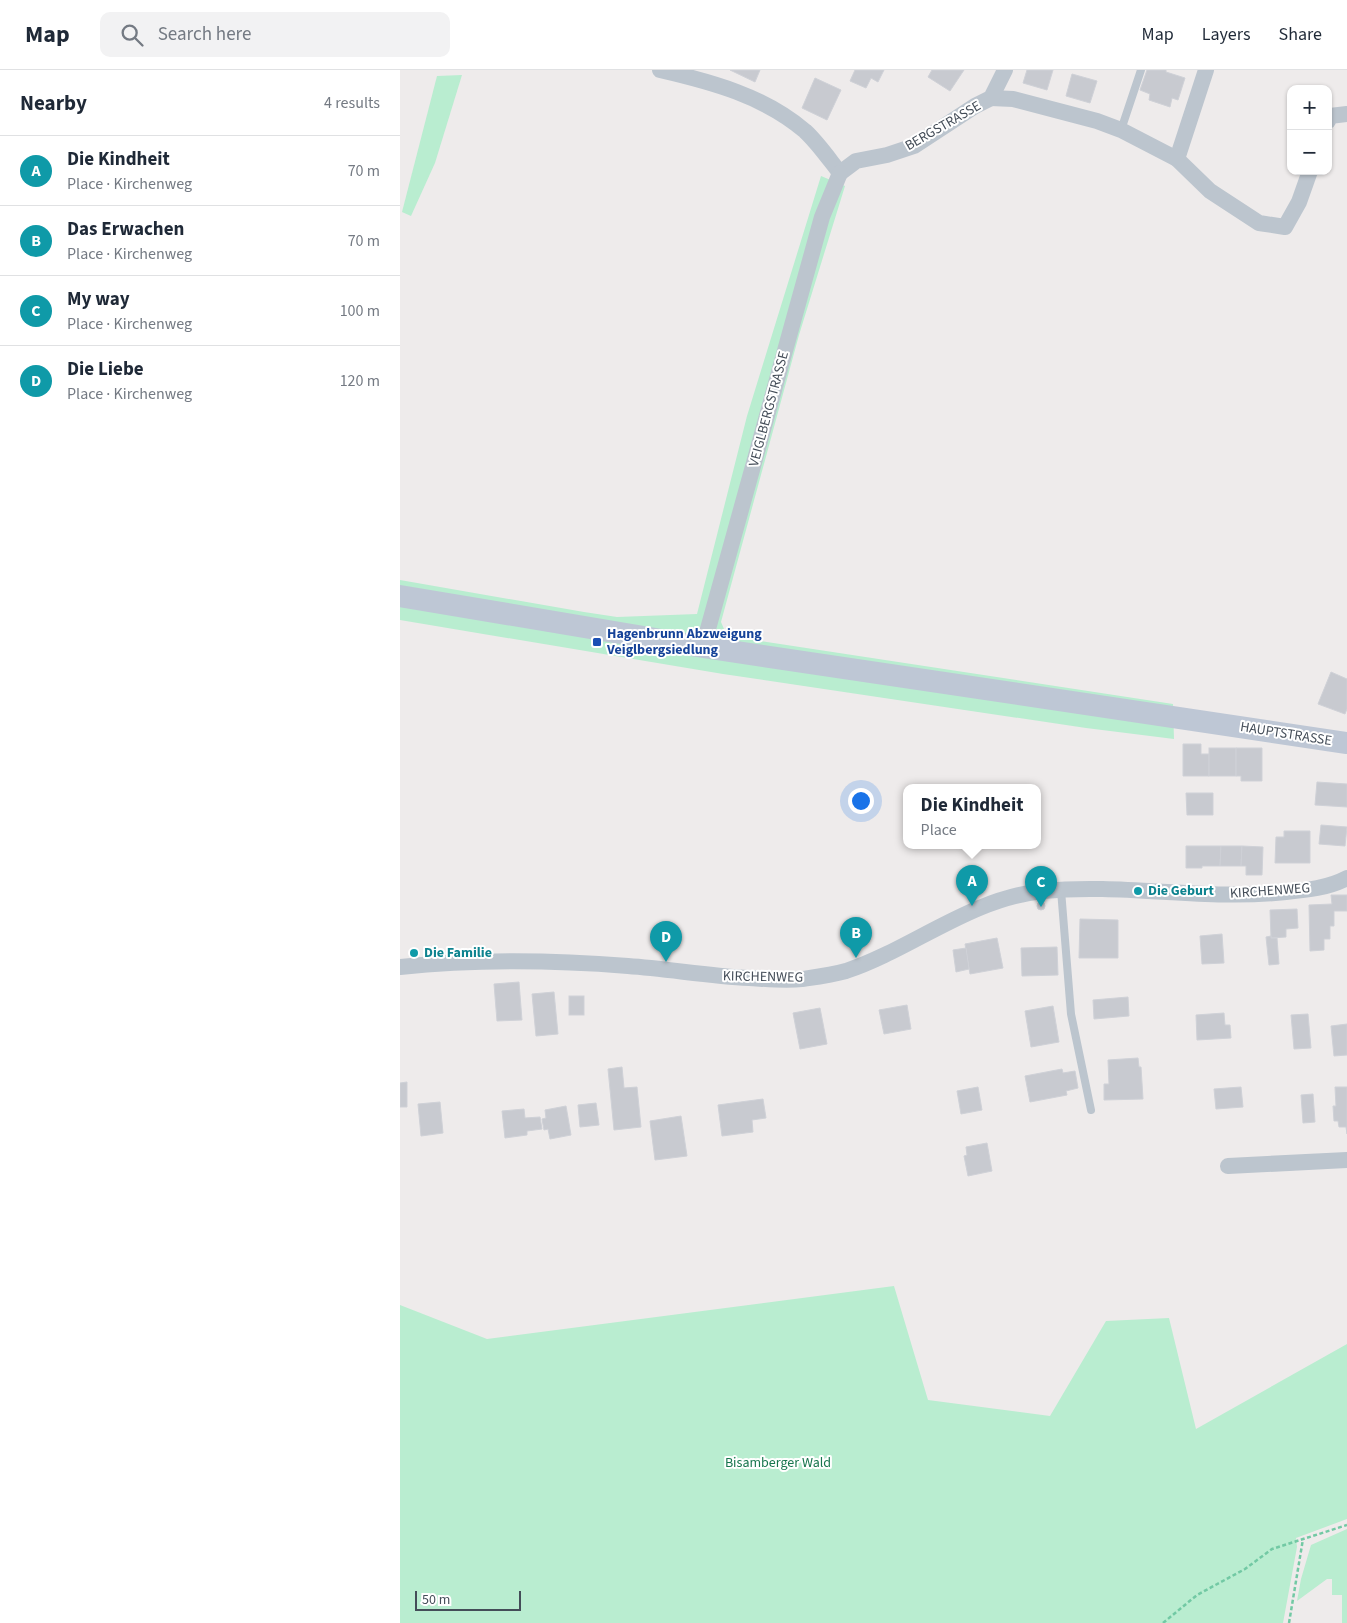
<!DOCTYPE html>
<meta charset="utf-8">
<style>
body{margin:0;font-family:"Source Sans 3",sans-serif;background:#f2f2f3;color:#1f2937}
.controls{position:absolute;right:15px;top:15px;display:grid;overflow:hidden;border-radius:10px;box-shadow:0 1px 4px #0004}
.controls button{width:45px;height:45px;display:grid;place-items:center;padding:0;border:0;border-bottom:1px solid #e0e1e3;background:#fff;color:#1f2937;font:25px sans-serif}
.scale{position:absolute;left:15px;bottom:12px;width:106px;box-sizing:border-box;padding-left:5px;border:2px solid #444d58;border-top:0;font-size:14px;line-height:18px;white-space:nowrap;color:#444d58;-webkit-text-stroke:4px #fff;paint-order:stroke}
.you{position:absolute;left:460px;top:730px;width:18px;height:18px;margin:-12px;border:4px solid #fff;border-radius:50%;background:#1a73e8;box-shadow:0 0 0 8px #1a73e833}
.badge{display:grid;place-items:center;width:32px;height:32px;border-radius:50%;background:#1c61d7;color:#fff;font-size:16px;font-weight:700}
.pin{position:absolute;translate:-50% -41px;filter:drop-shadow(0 1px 2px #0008)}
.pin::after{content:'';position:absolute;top:26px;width:18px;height:15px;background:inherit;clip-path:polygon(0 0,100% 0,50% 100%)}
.popup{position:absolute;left:503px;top:714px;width:138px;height:65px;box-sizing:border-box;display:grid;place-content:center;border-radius:10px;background:#fff;filter:drop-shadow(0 1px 4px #0005);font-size:16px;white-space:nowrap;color:#747a83}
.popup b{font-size:19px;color:#1f2937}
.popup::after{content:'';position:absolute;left:50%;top:100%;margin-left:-10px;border:10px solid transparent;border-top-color:#fff}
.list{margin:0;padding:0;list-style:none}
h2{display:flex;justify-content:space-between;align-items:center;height:65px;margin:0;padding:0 20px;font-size:21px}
h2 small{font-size:16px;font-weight:400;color:#747a83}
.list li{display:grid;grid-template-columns:32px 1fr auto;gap:15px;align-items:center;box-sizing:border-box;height:70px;padding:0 20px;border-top:1px solid #e0e1e3}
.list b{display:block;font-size:19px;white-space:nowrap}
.list p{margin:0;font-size:16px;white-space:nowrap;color:#747a83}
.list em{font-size:16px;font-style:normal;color:#747a83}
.icon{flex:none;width:28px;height:28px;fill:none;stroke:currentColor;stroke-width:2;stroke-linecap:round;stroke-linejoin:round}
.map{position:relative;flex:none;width:947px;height:1553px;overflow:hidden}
header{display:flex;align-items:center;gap:30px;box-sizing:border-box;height:70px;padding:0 25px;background:#fff;border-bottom:1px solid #e0e1e3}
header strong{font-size:24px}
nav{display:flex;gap:28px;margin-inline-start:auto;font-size:18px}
.search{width:350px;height:45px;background:#f2f2f3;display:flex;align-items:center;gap:12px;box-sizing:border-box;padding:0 18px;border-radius:10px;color:#747a83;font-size:19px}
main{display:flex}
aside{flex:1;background:#fff}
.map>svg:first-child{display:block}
.green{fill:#b9edd0}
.building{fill:#c8cad0;stroke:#cfd1d7}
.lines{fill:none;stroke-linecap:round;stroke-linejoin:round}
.path{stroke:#72c9a4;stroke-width:2.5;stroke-dasharray:4 2.5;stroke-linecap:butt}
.service{stroke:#bcc5ce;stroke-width:8}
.minor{stroke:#bcc5ce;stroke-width:16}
.secondary{stroke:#bec7d5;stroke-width:22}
.transit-dot{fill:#1a4fb4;stroke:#fff;stroke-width:2}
.culture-dot{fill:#0f9aa8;stroke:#fff;stroke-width:2}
.labels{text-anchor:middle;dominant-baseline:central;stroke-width:4;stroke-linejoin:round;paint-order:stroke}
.street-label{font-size:14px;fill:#444d58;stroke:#fff}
.transit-label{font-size:14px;font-weight:bold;fill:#164399;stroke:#fff;text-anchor:start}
.culture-label{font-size:14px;font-weight:bold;fill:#0d838f;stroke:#fff;text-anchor:start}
.park-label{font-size:14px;fill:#18764e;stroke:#fff}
</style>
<header>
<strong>Map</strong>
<div class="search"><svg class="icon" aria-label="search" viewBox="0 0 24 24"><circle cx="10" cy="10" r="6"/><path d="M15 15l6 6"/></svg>Search here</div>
<nav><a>Map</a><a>Layers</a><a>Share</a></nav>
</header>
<main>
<aside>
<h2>Nearby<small>4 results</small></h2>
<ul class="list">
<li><span class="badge" style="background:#0f9aa8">A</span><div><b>Die Kindheit</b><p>Place · Kirchenweg</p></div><em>70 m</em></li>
<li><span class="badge" style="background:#0f9aa8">B</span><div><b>Das Erwachen</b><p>Place · Kirchenweg</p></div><em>70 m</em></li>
<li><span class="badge" style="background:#0f9aa8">C</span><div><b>My way</b><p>Place · Kirchenweg</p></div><em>100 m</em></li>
<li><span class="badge" style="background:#0f9aa8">D</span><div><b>Die Liebe</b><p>Place · Kirchenweg</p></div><em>120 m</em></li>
</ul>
</aside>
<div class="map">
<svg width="947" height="1553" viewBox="0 0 947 1553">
<rect width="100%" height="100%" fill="#eeebeb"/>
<g class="green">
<polygon points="62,5 35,93 11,146 2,142 37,6"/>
<polygon points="421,106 445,116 399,265 321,552 327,566 773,634 774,669 686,658 323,604 0,550 0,510 184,542 217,547 297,544 347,346"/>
<polygon points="494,1216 528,1330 650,1346 706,1251 769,1248 796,1359 947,1274 947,1449 896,1468 897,1477 883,1553 0,1553 0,1235 87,1269"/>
<polygon points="947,1459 947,1553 942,1553 942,1525 932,1525 932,1509 927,1509 897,1531 901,1509 911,1475"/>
</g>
<g class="building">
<polygon points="330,0 360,0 355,12"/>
<polygon points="455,0 484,0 478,12 471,8 466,18 450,11"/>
<polygon points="532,0 564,0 550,21 528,7"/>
<polygon points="627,0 653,0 647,20 623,13"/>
<polygon points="747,0 766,0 766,2 785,8 778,30 772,28 770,37 749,30 750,24 740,20"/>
<polygon points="672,4 697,11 690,33 666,26"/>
<polygon points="415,8 441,20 427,50 402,38"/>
<polygon points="931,602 947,609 947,639 945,644 918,634"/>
<polygon points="783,674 801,674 801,684 809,684 809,706 783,706"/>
<rect x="809" y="678" width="27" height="28"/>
<polygon points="836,678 862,678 862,711 841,711 841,706 836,706"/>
<polygon points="917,712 947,714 947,737 915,735"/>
<polygon points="786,723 813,723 813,745 787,745"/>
<polygon points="921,755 947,757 945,776 919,774"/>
<polygon points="884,761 910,761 910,793 875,793 876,767 884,767"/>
<polygon points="786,776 821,776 820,796 802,796 802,798 786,798"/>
<polygon points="821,776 842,776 841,796 820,796"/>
<polygon points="842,776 863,777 862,805 846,805 846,796 841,796"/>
<polygon points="931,825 947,825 947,841 934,841 934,856 930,856 930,869 924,869 924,880 910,881 909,835 932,834"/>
<circle cx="641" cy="836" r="4"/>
<polygon points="897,839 898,858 886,859 886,867 871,868 870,840"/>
<polygon points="680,849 718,850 718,888 679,888"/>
<polygon points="822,864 824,893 802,894 800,866"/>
<polygon points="871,866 871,868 877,868 879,894 869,895 866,867"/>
<polygon points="597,868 603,898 570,904 565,874"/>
<polygon points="657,877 658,905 622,906 621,878"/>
<polygon points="566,878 569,899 556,902 553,880"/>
<polygon points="119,912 122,950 97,951 94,914"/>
<polygon points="154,922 158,964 136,966 132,924"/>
<rect x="169" y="926" width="15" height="19"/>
<polygon points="728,927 729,946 694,949 693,930"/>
<polygon points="507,935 511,959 484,964 479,940"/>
<polygon points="653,936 659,972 631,977 625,941"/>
<polygon points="420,938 427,974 400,979 393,943"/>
<polygon points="824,943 825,955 830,955 831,968 797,970 796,945"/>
<polygon points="908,944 911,978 894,979 891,945"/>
<polygon points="947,954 947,985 934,986 931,956"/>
<polygon points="738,988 739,997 741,997 743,1029 704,1030 704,1014 709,1014 708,990"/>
<polygon points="222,997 224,1018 237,1017 241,1057 214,1060 208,999"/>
<polygon points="662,999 663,1003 675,1001 678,1018 666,1021 667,1025 630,1032 625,1006"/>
<polygon points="7,1012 7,1037 0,1037 0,1013"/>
<polygon points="578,1017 582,1040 561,1044 557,1021"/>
<polygon points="841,1017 843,1037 816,1039 814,1019"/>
<polygon points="935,1017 947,1017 947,1064 946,1057 939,1057 938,1051 934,1051 933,1036 936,1036"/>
<polygon points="913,1024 915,1052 903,1053 901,1025"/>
<polygon points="363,1029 366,1048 352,1050 353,1062 322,1066 318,1035"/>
<polygon points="40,1032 43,1063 21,1066 18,1034"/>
<polygon points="196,1033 199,1055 180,1057 178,1035"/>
<polygon points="166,1036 171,1065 150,1069 148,1059 144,1060 142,1049 146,1048 145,1040"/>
<polygon points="124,1039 125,1048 140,1047 142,1059 127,1061 127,1065 105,1068 102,1041"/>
<polygon points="281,1046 287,1086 255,1090 250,1051"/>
<polygon points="587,1073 592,1101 568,1106 564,1086 567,1085 566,1077"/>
</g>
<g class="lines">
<g class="path">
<polyline points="763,1553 797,1525 845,1499 872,1479 947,1455"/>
<polyline points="889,1553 903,1469"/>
</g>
<g class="service">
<polyline points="721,60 741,0"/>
<polyline points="661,820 671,944 691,1040"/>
</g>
<g class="minor">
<path d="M260 0C312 12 364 26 405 61 418 73 429 89 440 103"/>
<polyline points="591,28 613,29 697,51 721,60 777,89 810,121 859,153 885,157 899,132 910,101"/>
<polyline points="928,51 930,46 947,44"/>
<polyline points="777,89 806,0"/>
<polyline points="440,103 456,91 487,85 514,76 575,36 591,28 605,0"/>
<polyline points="303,577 422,147 440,103"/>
<path d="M0 897C76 889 152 890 228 896 269 899 309 906 349 908 367 909 385 911 402 909 416 907 432 905 446 901 512 879 571 828 643 821 724 813 805 831 886 822 907 820 928 818 947 808"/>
<polyline points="828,1096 947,1090"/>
</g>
<polyline class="secondary" points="0,526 303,577 947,673"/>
</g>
<rect class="transit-dot" x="192" y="567" width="10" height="10" rx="2.5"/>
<g class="culture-dot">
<circle cx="738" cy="821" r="5"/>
<circle cx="14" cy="883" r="5"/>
</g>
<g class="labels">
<g class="street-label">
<text transform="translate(543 56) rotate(-30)">BERGSTRASSE</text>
<text transform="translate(369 339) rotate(-75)">VEIGLBERGSTRASSE</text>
<text transform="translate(886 664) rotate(9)">HAUPTSTRASSE</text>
<text transform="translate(870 821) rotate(-4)">KIRCHENWEG</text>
<text transform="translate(363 907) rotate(1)">KIRCHENWEG</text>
</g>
<g class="transit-label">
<text x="207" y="564">Hagenbrunn Abzweigung<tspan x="207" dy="16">Veiglbergsiedlung</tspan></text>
</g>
<g class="culture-label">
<text x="748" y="821">Die Geburt</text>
<text x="24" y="883">Die Familie</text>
</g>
<g class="park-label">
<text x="378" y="1393">Bisamberger Wald</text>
</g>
</g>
</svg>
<div class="controls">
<button>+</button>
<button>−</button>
</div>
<div class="scale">50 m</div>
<div class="you"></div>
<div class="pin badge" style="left:572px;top:836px;background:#0f9aa8">A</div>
<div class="popup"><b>Die Kindheit</b>Place</div>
<div class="pin badge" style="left:456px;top:888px;background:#0f9aa8">B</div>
<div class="pin badge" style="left:641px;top:837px;background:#0f9aa8">C</div>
<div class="pin badge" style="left:266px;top:892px;background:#0f9aa8">D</div>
</div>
</main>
